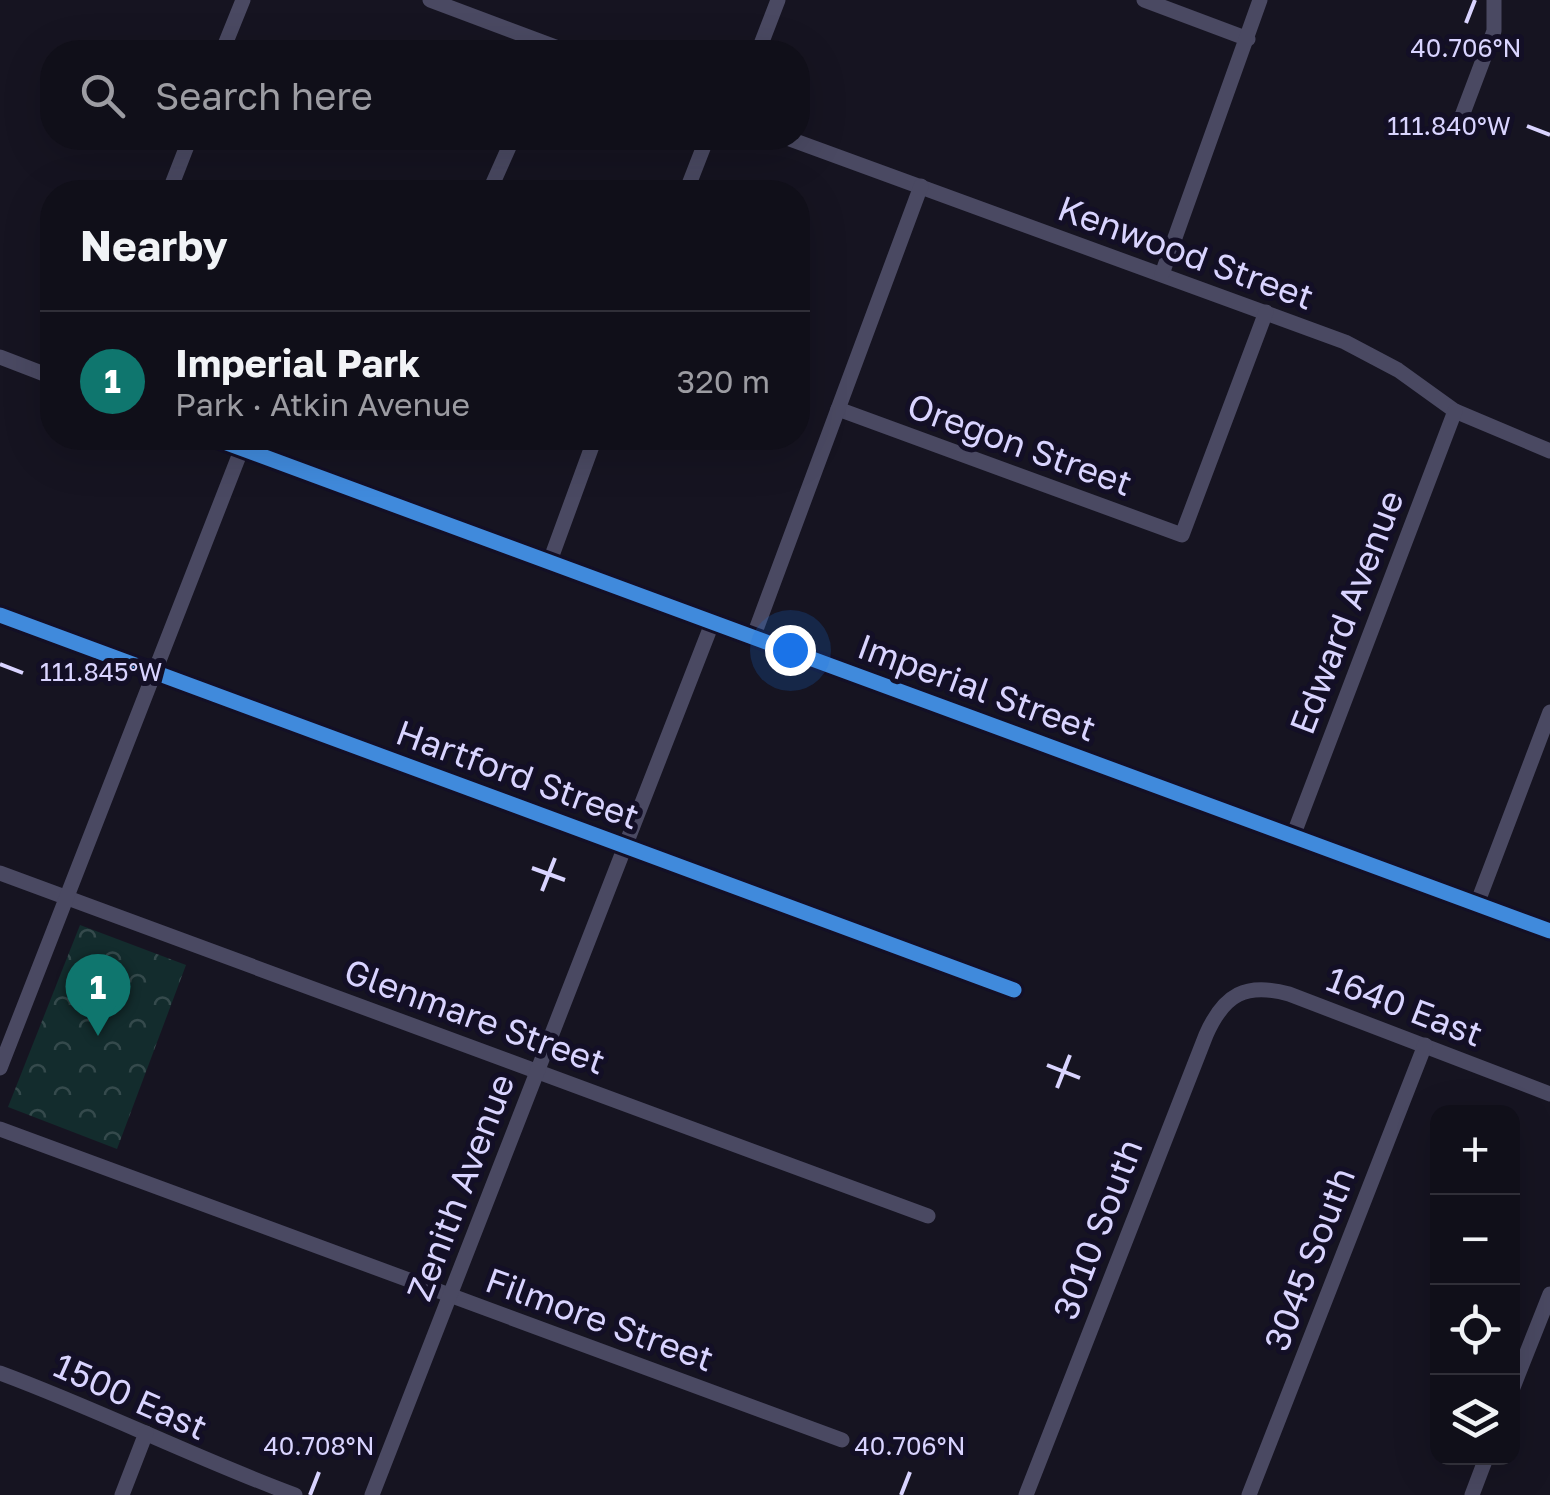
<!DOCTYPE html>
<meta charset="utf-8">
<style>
body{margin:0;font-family:"Golos Text",sans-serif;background:#191822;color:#f1f3f6}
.controls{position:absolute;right:30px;bottom:30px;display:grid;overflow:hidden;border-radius:20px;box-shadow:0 10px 40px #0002}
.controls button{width:90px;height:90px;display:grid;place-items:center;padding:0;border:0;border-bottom:2px solid #302f38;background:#100f19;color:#f1f3f6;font:50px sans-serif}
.you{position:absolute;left:790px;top:650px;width:35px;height:35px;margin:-25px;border:8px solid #fff;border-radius:50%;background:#1a73e8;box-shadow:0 0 0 15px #1a73e833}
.badge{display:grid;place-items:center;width:65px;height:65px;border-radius:50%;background:#0f766e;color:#fff;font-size:32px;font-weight:700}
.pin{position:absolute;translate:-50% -82px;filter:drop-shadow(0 2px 5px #0008)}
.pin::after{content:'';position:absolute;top:52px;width:35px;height:30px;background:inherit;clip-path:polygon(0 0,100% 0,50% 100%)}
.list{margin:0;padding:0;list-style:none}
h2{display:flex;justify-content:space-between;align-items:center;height:130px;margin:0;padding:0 40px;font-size:42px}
h2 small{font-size:32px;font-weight:400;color:#9c9ca2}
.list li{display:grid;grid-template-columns:65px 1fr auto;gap:30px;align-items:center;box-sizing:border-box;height:140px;padding:0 40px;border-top:2px solid #302f38}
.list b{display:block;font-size:38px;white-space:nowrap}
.list p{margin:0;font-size:32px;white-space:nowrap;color:#9c9ca2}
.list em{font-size:32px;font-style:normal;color:#9c9ca2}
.icon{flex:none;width:55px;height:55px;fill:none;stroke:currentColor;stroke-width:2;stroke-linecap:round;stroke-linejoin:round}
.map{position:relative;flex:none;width:1550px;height:1495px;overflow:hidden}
.search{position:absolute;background:#100f19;box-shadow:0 10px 40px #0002;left:40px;top:40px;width:770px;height:110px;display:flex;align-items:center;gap:25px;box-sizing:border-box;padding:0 35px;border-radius:40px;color:#9c9ca2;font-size:38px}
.panel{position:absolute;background:#100f19;box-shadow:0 10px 40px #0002;left:40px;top:180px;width:770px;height:270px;border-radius:40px}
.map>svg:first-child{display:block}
.forest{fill:url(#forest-crowns)}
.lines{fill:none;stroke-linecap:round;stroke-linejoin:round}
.street{stroke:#4a4962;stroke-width:15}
.cycleway-casing{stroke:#130f26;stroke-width:21}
.cycleway{stroke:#408adc;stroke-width:15}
.ticks{fill:none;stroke:#d9d4ff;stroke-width:4}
.labels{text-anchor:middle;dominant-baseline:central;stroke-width:10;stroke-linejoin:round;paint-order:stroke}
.street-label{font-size:35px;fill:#d9d4ff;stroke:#130f26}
.ticks-label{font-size:25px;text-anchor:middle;fill:#d9d4ff;stroke:#130f26;stroke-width:10;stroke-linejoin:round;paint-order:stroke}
</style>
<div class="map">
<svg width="1550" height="1495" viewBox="0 0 1550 1495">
<defs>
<pattern id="forest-crowns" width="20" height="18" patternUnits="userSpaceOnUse" patternTransform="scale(2.5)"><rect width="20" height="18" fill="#132c2d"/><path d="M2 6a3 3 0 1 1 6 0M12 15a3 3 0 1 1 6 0" fill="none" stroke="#354a4c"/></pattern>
</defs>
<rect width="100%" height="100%" fill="#161421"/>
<polygon class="forest" points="80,925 186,965 117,1149 8,1107"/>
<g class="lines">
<g class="street">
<polyline points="430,0 569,52"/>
<polyline points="1144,0 1248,39"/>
<polyline points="222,52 243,0"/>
<polyline points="758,52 778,0"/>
<polyline points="1460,121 1494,31 1494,0"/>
<polyline points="787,138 1345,342 1398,370 1455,411 1550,451"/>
<polyline points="169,192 190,138"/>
<polyline points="489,192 513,138"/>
<polyline points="686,192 707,138"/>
<polyline points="1162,274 1260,0"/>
<polyline points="0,357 52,377"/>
<polyline points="838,409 1182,535 1266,312"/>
<polyline points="213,438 1550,931"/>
<polyline points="550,561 595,438"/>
<polyline points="0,615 1014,990"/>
<polyline points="754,635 921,186"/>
<polyline points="1293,836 1455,411"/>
<polyline points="0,873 928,1216"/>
<polyline points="1477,904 1550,712"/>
<polyline points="0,1068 242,448"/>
<polyline points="0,1129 842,1440"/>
<path d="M0 1373C100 1410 195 1458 295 1495"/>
<polyline points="1512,1390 1550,1294"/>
<polyline points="122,1495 146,1433"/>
<polyline points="372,1495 713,621"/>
<path d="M1026 1495 1206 1035C1224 994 1246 982 1289 994L1550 1094"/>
<polyline points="1249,1495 1425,1045"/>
<polyline points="1472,1495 1486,1458"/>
</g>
<g class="cycleway-casing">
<g id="cycleway">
<polyline points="213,438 1550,931"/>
<polyline points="0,615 1014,990"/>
</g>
</g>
<use href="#cycleway" class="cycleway"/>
</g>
<path class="ticks" d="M1466 23 1475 0M1527 126 1550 135M0 664 23 673M532 868 565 880M542 891 555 858M1047 1065 1080 1078M1057 1088 1070 1055M310 1495 319 1472M901 1495 910 1472"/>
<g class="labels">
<g class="street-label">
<text transform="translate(1186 252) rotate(20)">Kenwood Street</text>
<text transform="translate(1020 444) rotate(20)">Oregon Street</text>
<text transform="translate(1346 612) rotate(-69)">Edward Avenue</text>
<text transform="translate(977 687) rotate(20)">Imperial Street</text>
<text transform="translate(518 774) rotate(20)">Hartford Street</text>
<text transform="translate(1405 1006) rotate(21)">1640 East</text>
<text transform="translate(475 1016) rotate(20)">Glenmare Street</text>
<text transform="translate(460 1187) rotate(-69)">Zenith Avenue</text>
<text transform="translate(1097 1229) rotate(-69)">3010 South</text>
<text transform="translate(1309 1259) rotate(-69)">3045 South</text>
<text transform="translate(600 1319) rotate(20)">Filmore Street</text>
<text transform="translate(131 1396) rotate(24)">1500 East</text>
</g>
</g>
<g class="ticks-label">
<text x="1466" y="57">40.706°N</text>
<text x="1449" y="135">111.840°W</text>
<text x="101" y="681">111.845°W</text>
<text x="319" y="1455">40.708°N</text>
<text x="910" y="1455">40.706°N</text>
</g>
</svg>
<div class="controls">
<button>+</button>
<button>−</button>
<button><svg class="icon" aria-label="locate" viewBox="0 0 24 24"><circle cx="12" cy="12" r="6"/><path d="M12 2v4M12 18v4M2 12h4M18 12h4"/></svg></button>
<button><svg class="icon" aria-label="layers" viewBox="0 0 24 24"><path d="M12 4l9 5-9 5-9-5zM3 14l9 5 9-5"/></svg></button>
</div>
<div class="you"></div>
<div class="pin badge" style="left:98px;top:1036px">1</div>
<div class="search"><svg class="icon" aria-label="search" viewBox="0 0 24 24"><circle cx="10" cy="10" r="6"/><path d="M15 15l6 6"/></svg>Search here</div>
<section class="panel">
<h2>Nearby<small></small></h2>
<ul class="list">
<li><span class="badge">1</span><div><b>Imperial Park</b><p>Park · Atkin Avenue</p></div><em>320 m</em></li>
</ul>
</section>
</div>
